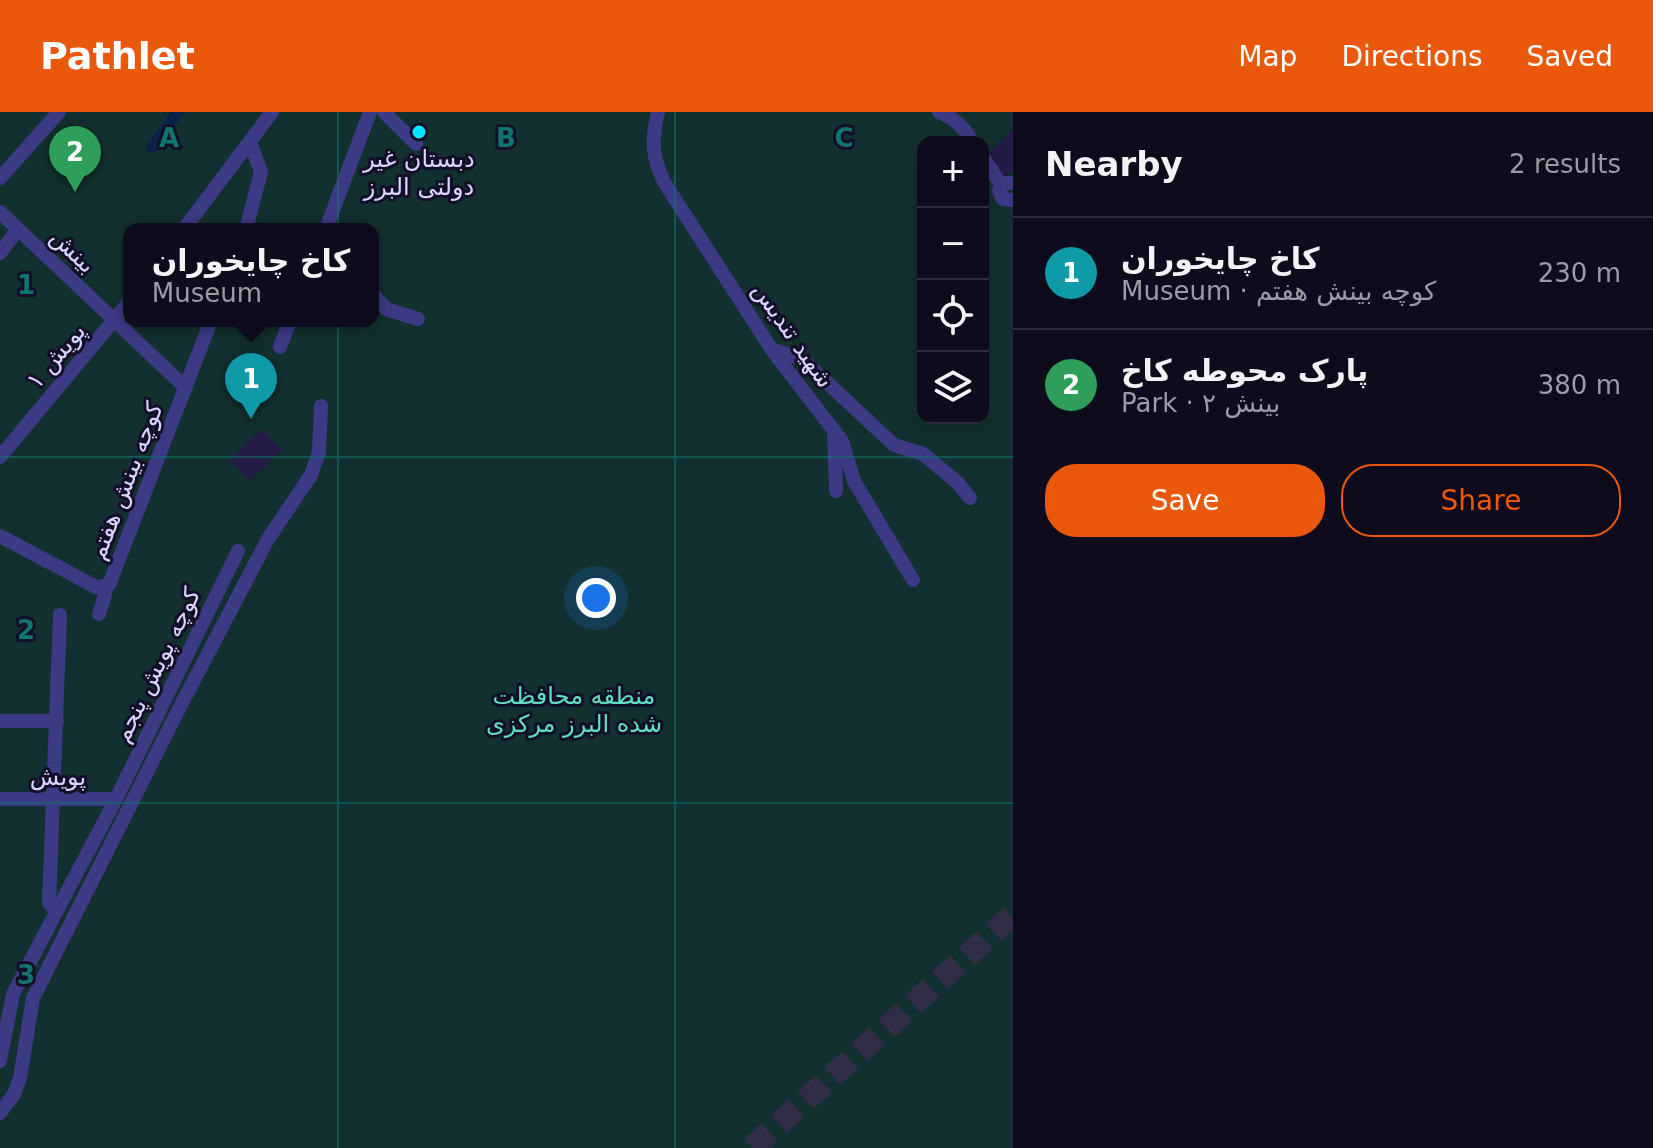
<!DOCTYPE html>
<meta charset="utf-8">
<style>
body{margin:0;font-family:"DejaVu Sans","Noto Naskh Arabic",sans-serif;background:#1c1929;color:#f1f3f6}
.controls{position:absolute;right:24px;top:24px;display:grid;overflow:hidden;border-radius:16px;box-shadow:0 4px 20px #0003}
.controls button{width:72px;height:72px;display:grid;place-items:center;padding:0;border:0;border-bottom:2px solid #2e2b3b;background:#0e0b1c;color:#f1f3f6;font:40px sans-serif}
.you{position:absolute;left:596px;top:486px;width:28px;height:28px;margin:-20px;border:6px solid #fff;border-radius:50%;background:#1a73e8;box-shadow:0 0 0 12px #1a73e833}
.badge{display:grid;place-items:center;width:52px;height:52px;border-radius:50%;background:#ea580c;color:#fff;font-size:26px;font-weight:700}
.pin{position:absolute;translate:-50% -66px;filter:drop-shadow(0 2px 4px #0008)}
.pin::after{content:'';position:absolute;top:42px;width:28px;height:24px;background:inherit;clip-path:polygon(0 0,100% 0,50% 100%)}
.popup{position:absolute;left:123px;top:111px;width:256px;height:104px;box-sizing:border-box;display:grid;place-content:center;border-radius:16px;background:#0e0b1c;filter:drop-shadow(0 2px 6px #0005);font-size:26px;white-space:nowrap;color:#9b9ba3}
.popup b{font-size:30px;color:#f1f3f6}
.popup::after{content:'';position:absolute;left:50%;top:100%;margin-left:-16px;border:16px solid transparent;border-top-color:#0e0b1c}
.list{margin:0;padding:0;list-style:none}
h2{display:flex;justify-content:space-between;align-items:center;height:104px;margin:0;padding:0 32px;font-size:34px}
h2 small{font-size:26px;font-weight:400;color:#9b9ba3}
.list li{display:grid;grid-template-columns:52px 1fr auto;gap:24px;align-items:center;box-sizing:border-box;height:112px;padding:0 32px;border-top:2px solid #2e2b3b}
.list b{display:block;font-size:30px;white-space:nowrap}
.list p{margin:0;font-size:26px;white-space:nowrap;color:#9b9ba3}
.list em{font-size:26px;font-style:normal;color:#9b9ba3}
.actions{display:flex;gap:16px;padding:24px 32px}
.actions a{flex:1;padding:18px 0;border:2px solid #ea580c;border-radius:32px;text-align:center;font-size:28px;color:#ea580c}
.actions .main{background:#ea580c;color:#fff}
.icon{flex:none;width:44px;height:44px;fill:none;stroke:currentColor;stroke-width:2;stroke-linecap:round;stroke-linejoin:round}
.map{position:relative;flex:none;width:1013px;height:1036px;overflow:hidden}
header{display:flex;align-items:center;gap:48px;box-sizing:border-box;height:112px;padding:0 40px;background:#ea580c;color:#fff}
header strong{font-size:38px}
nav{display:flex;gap:44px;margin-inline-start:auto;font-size:28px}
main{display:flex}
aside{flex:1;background:#0e0b1c}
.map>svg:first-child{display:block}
.green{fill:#12302f;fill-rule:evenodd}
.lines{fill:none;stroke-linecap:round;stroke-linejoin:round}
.canal{stroke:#0c2248;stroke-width:12}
.building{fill:#241b47}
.highway-tunnel{stroke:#312d47;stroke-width:24;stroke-dasharray:24 12;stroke-linecap:butt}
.street{stroke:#3d3a85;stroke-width:14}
.grid{fill:none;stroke:#0f766e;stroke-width:2;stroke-opacity:0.55}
.poi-dot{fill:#00e5ff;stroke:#130f26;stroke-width:3}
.labels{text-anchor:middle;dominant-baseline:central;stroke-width:6;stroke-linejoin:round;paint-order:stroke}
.poi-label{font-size:24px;fill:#d9d4ff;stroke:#130f26}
.street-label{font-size:24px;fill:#d9d4ff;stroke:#130f26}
.park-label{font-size:24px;fill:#5fe0c0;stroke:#130f26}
.grid-label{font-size:26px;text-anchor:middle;font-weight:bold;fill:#0f766e;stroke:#130f26;stroke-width:6;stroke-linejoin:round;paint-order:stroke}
</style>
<header>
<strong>Pathlet</strong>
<nav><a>Map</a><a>Directions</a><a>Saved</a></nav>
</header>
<main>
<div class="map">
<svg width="1013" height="1036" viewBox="0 0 1013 1036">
<rect width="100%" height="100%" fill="#130f26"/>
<path class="green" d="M0 0H1013V1036H0ZM923 30H983V306H923ZM129 117H373V209H129Z"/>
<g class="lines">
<polyline class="canal" points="152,35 178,0"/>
</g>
<g class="building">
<polygon points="1013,16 1013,58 1003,67 986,45"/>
<polygon points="261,317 282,337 250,368 229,349"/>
</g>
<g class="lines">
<polyline class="highway-tunnel" points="752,1036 1013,803"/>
<g class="street">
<polyline points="384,0 416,32"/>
<path d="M658 0C651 29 652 44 664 70L772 238 842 329 854 369 913 468"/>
<path d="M939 0C956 7 963 15 973 30"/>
<polyline points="983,45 1001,73"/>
<polyline points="0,66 59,0"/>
<polyline points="1013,71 1004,71 999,79 1003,87 1013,88"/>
<polyline points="0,100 186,276"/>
<polyline points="184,117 272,0"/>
<polyline points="246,117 261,60 250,30"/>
<polyline points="326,117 370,0"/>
<polyline points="0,141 18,117"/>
<polyline points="373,182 386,197 418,207"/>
<polyline points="280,235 290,209"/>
<polyline points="773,238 801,246 894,333 923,342 958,371 970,386"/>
<polyline points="834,318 836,379"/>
<polyline points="0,345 129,190"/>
<polyline points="0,424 98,476 104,474"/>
<polyline points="104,474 109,473 211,209"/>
<polyline points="99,502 105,483 104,474"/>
<polyline points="0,609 57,609"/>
<polyline points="0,687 116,687"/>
<polyline points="56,799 49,791 60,503"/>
<polyline points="0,949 13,882 116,687 238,439"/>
<polyline points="0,1001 14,982 20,966 33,886 181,593 268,427 311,363 319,340 321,294"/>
</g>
</g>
<path class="grid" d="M338 0V1036M675 0V1036M0 345H1013M0 691H1013"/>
<circle class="poi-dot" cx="419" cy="20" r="8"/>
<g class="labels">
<g class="poi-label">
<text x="419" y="47">دبستان غیر<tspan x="419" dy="28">دولتی البرز</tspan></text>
</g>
<g class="street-label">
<text transform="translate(73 139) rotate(44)">بینش</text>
<text transform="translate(793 223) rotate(55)">شهید تندیس</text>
<text transform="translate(56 244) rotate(-50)">پویش ۱</text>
<text transform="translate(126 369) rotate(-69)">کوچه بینش هفتم</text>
<text transform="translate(157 553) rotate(-64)">کوچه پویش پنجم</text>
<text x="58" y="665">پویش</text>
</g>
<g class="park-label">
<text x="574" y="584">منطقه محافظت<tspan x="574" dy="28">شده البرز مرکزی</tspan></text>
</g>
</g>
<g class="grid-label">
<text x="169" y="35">A</text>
<text x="506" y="35">B</text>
<text x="844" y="35">C</text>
<text x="26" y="182">1</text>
<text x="26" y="527">2</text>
<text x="26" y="872">3</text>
</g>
</svg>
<div class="controls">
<button>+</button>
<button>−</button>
<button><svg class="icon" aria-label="locate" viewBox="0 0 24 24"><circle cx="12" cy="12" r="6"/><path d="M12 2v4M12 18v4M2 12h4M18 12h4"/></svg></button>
<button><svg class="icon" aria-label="layers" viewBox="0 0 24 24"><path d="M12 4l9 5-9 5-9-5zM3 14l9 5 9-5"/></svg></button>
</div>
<div class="you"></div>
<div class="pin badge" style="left:251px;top:307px;background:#0f9aa8">1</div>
<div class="popup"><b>کاخ چایخوران</b>Museum</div>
<div class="pin badge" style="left:75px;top:80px;background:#2e9e5b">2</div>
</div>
<aside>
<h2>Nearby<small>2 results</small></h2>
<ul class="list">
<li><span class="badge" style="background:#0f9aa8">1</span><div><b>کاخ چایخوران</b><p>Museum · کوچه بینش هفتم</p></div><em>230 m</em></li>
<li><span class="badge" style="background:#2e9e5b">2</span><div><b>پارک محوطه کاخ</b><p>Park · بینش ۲</p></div><em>380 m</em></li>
</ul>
<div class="actions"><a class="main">Save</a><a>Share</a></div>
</aside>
</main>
